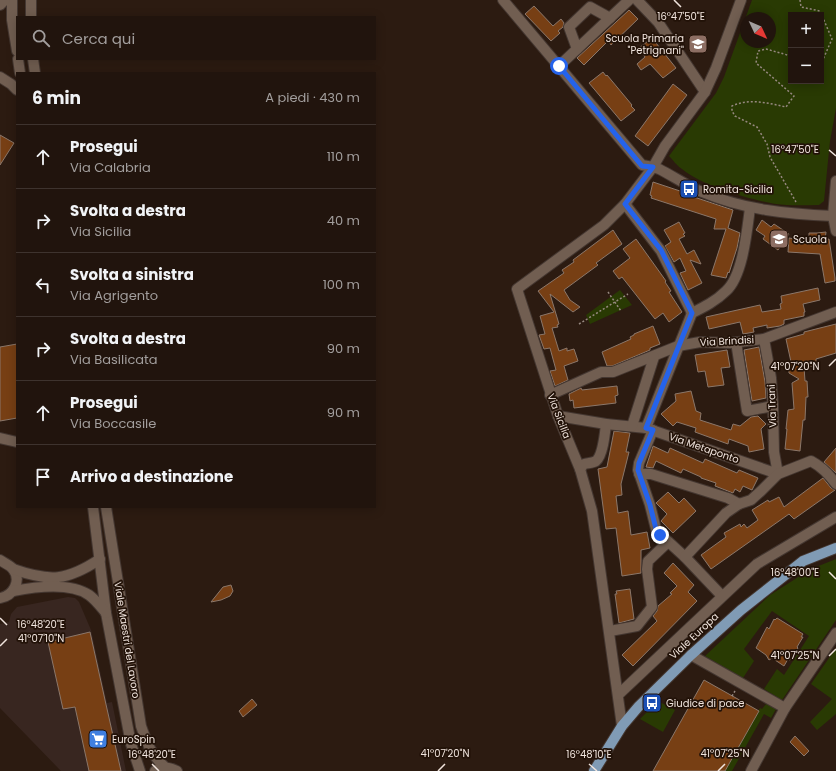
<!DOCTYPE html>
<html lang="it">
<meta charset="utf-8">
<style>
body{margin:0;font-family:Poppins,sans-serif;background:#291d16;color:#f1f3f6}
.controls{position:absolute;right:12px;top:12px;display:grid;overflow:hidden;border-radius:0px;box-shadow:0 2px 10px #0003}
.controls button{width:36px;height:36px;display:grid;place-items:center;padding:0;border:0;border-bottom:1px solid #3e332e;background:#21140d;color:#f1f3f6;font:20px sans-serif}
.compass{position:absolute;left:740px;top:12px;width:36px;height:36px;border-radius:50%;background:#21140d;box-shadow:0 2px 10px #0003;rotate:134deg}
.stop{position:absolute;width:12px;height:12px;margin:-9px;border:3px solid #2563eb;border-radius:50%;background:#fff}
.stop.end{background:#2563eb;border-color:#fff;box-shadow:0 1px 4px #0008}
.list{margin:0;padding:0;list-style:none}
h2{display:flex;justify-content:space-between;align-items:center;height:52px;margin:0;padding:0 16px;font-size:17px}
h2 small{font-size:13px;font-weight:400;color:#a29e9d}
.list li{display:grid;grid-template-columns:26px 1fr auto;gap:12px;align-items:center;box-sizing:border-box;height:64px;padding:0 16px;border-top:1px solid #3e332e}
.list b{display:block;font-size:15px;white-space:nowrap}
.list p{margin:0;font-size:13px;white-space:nowrap;color:#a29e9d}
.list em{font-size:13px;font-style:normal;color:#a29e9d}
.icon{flex:none;width:22px;height:22px;fill:none;stroke:currentColor;stroke-width:2;stroke-linecap:round;stroke-linejoin:round}
.map{position:relative;flex:none;width:836px;height:771px;overflow:hidden}
.search{position:absolute;background:#21140d;box-shadow:0 2px 10px #0003;left:16px;top:16px;width:360px;height:44px;display:flex;align-items:center;gap:10px;box-sizing:border-box;padding:0 14px;border-radius:0px;color:#a29e9d;font-size:15px}
.panel{position:absolute;background:#21140d;box-shadow:0 2px 10px #0003;left:16px;top:72px;width:360px;height:436px;border-radius:0px}
.map>svg:first-child{display:block}
.commercial{fill:#382620}
.green{fill:#293a03;fill-rule:evenodd}
.building{fill:#773f14;stroke:#8b776a}
.lines{fill:none;stroke-linecap:round;stroke-linejoin:round}
.minor-casing{stroke:#443731;stroke-width:12}
.major-casing{stroke:#443731;stroke-width:12}
.path{stroke:#978980;stroke-width:1.5;stroke-dasharray:2 2;stroke-linecap:butt}
.minor{stroke:#715e51;stroke-width:10}
.major{stroke:#809bb5;stroke-width:10}
.route{stroke:#2563eb;stroke-width:5}
.ticks{fill:none;stroke:#f0e4dd;stroke-width:1.5}
.labels{text-anchor:middle;dominant-baseline:central;stroke-width:3.5;stroke-linejoin:round;paint-order:stroke}
.poi-label{font-size:10px;fill:#f0e4dd;stroke:#221208;text-anchor:start}
.street-label{font-size:10px;fill:#f0e4dd;stroke:#221208}
.ticks-label{font-size:10px;text-anchor:middle;fill:#f0e4dd;stroke:#221208;stroke-width:3.5;stroke-linejoin:round;paint-order:stroke}
</style>
<div class="map">
<svg width="836" height="771" viewBox="0 0 836 771">
<rect width="100%" height="100%" fill="#2c1b11"/>
<polygon class="commercial" points="68,597 75,598 79,602 91,630 107,703 112,702 126,771 61,771 0,708 0,624 9,622 11,614 17,607"/>
<g class="green">
<path d="M752 0H836V108L830 141 824 201 819 205C805 205 790 206 776 204 751 200 700 185 682 169 677 166 673 160 669 156L716 93 724 77ZM791 15H821V81H791ZM746 18H770V42H746Z"/>
<polygon points="620,290 632,305 590,324 586,315"/>
<polygon points="836,559 836,620 782,700 764,689 777,669 784,675 809,636 772,611 744,649 754,661 743,678 705,656 770,595 811,569"/>
<polygon points="836,648 836,714 817,730 810,722 832,699 811,684"/>
<polygon points="658,701 675,710 663,732 640,719"/>
<polygon points="766,704 776,709 771,718 764,714 732,771 725,771 760,708 762,709"/>
</g>
<g class="building">
<polygon points="534,6 553,26 561,19 564,23 563,27 558,31 560,33 551,41 525,14"/>
<polygon points="629,10 638,19 611,45 608,41 584,65 577,58"/>
<polygon points="652,38 676,68 663,78 650,64 641,70 637,64 645,57 639,48"/>
<polygon points="603,72 606,76 607,75 632,105 631,106 635,110 621,121 589,83"/>
<polygon points="673,84 687,95 648,146 635,136"/>
<polygon points="0,135 14,143 0,165"/>
<polygon points="653,182 683,192 682,193 733,210 728,228 740,233 737,248 729,273 728,272 726,278 711,275 726,229 714,229 716,219 651,198 652,196 650,195"/>
<polygon points="762,220 771,227 774,224 789,234 778,250 763,239 765,236 756,230"/>
<polygon points="679,222 685,233 683,234 685,236 679,239 687,254 694,250 701,264 690,260 702,283 688,290 680,273 686,271 680,258 674,262 665,246 671,242 664,230"/>
<polygon points="613,230 622,244 596,263 598,265 564,290 570,300 580,307 573,312 550,294 559,324 557,325 558,327 552,328 559,351 567,348 567,351 574,349 578,361 564,366 568,380 555,386 550,371 556,370 550,348 544,349 539,335 545,334 540,316 554,312 538,291 564,273 562,270 574,262 573,260"/>
<polygon points="826,232 825,240 829,239 835,278 835,281 825,283 820,254 788,252 789,238 809,241 809,233 817,233"/>
<polygon points="636,239 666,281 665,282 671,291 669,292 682,312 669,322 663,313 655,319 622,277 619,279 613,271 630,258 623,249"/>
<polygon points="818,288 820,300 803,304 805,312 804,312 804,316 784,320 784,324 780,326 767,328 767,325 753,328 754,332 743,334 740,322 709,329 706,317 760,305 762,312 781,309 780,304 782,303 781,296"/>
<polygon points="836,324 836,353 816,359 816,366 804,367 805,381 807,381 808,397 806,397 805,420 803,420 800,451 785,449 787,429 786,429 788,410 794,409 792,383 799,379 789,373 788,363 791,362 786,339 804,334 804,332"/>
<polygon points="653,326 660,344 650,348 650,350 612,366 607,366 602,352 631,339 630,337 634,335 634,334"/>
<polygon points="17,344 17,418 0,421 0,347"/>
<polygon points="759,347 765,382 766,398 752,401 744,350"/>
<polygon points="727,350 730,367 721,368 724,385 708,387 705,371 698,372 695,355"/>
<polygon points="617,386 618,395 615,396 616,403 574,408 573,400 570,401 569,394 581,388 582,390"/>
<polygon points="691,391 696,411 701,413 700,420 731,430 733,424 740,426 751,417 758,416 766,424 761,429 764,449 749,452 748,446 729,439 728,444 695,432 696,428 677,422 673,426 661,414 676,401 675,394"/>
<polygon points="614,431 630,433 626,452 629,452 621,484 622,495 616,496 618,513 628,511 631,535 647,532 650,548 641,550 641,573 622,576 616,528 606,529 598,469 607,467"/>
<polygon points="653,446 668,453 670,448 703,463 705,459 737,473 739,470 758,478 752,490 743,486 740,492 735,489 733,493 715,486 716,483 701,478 701,477 683,469 681,473 656,461 653,468 646,467"/>
<polygon points="836,448 836,473 824,462"/>
<polygon points="823,478 831,488 835,490 794,519 789,514 711,569 701,555 726,537 724,533 740,524 741,527 744,524 747,528 758,520 752,510 768,500 769,502 779,497 784,507"/>
<polygon points="668,492 679,503 684,498 696,511 673,533 661,521 667,514 656,503"/>
<polygon points="673,563 694,585 688,592 697,601 633,666 622,655 657,621 653,616 657,611 658,606 672,594 670,593 677,586 664,573"/>
<polygon points="231,585 233,591 230,596 221,600 211,602 223,587"/>
<polygon points="630,589 634,619 619,623 615,594 617,594 616,591"/>
<polygon points="777,618 803,634 801,637 803,637 797,647 798,648 790,660 788,659 784,666 772,658 769,660 766,655 756,648 767,627 769,629 774,619 775,620"/>
<polygon points="90,632 105,700 121,771 89,771 75,707 63,709 48,642"/>
<polygon points="704,680 759,711 725,771 653,771"/>
<polygon points="252,699 257,705 243,717 239,711"/>
<polygon points="795,736 809,751 804,756 790,742"/>
</g>
<g class="lines">
<g class="minor-casing">
<g id="minor">
<polyline points="12,0 12,20 17,51"/>
<polyline points="503,0 642,165 653,167 625,204 604,225 517,289 558,416 580,469 592,511 622,726"/>
<polyline points="637,0 658,22 705,92"/>
<path d="M741 0 716 68 705 92 665 146 653 167 659 169C673 176 687 186 702 192 744 210 788 214 833 216"/>
<polyline points="0,5 5,0"/>
<polyline points="31,17 31,0"/>
<polyline points="577,49 569,27 590,7 610,18"/>
<polyline points="18,59 20,73"/>
<polyline points="33,59 35,73"/>
<polyline points="559,66 629,0"/>
<polyline points="0,77 11,84 17,90"/>
<polyline points="836,181 833,216 836,231"/>
<polyline points="625,204 661,251 692,313"/>
<polyline points="736,342 747,411 773,406"/>
<polyline points="550,395 601,372 613,372 678,346 700,342 730,343 764,339 836,312"/>
<polyline points="558,416 606,424 646,428 778,474 774,452 773,406 771,378 764,339"/>
<polyline points="632,426 654,357"/>
<path d="M646 428 692 313C704 307 716 301 726 291 743 276 747 230 750 208"/>
<polyline points="653,430 639,463 638,470 650,505 656,529 661,535 685,557 722,596"/>
<polyline points="0,438 17,442"/>
<path d="M580 469 584 464C588 463 593 463 596 461 603 455 605 433 606 424"/>
<polyline points="639,474 651,474 728,498 739,504"/>
<polyline points="93,507 106,613 131,744 140,771"/>
<path d="M106 507 141 726C147 743 151 755 165 767"/>
<path d="M685 557 726 513 739 504 751 500 761 491 778 474 811 461C822 467 829 474 836 484"/>
<path d="M0 560C4 563 10 565 13 569 22 581 13 596 0 598"/>
<path d="M13 569C50 582 67 581 100 559"/>
<path d="M13 591C34 587 70 582 89 595 96 600 101 607 106 613"/>
<polyline points="610,631 637,626 652,607 647,569 648,561 668,542"/>
<polyline points="691,655 785,708"/>
<polyline points="618,695 757,564 836,517"/>
<path d="M155 771C163 766 169 767 177 771"/>
<polyline points="751,771 785,708 836,633"/>
</g>
</g>
<g class="major-casing">
<polyline id="major" points="594,771 622,726 639,706 691,655 741,610 803,561 836,548"/>
</g>
<g class="path">
<polyline points="800,0 801,7 820,11 832,39 821,64"/>
<path d="M791 56 766 49 758 51 756 63 794 96 786 107C768 103 749 98 732 106V111L735 116 757 127 767 144 770 157 796 202"/>
<polyline points="608,292 621,311"/>
<polyline points="579,324 628,294"/>
<polyline points="732,696 735,691"/>
</g>
<use href="#minor" class="minor"/>
<use href="#major" class="major"/>
</g>
<g class="lines">
<polyline class="route" points="559,66 642,166 653,167 625,204 661,250 692,313 646,428 653,430 639,463 638,470 650,505 656,529 660,535"/>
</g>
<path class="ticks" d="M674 0 681 7M829 150 836 156M829 366 836 359M829 572 836 579M0 618 7 625M0 646 7 639M829 656 836 649M152 764 159 771M589 764 597 771M438 771 445 764M718 771 725 764"/>
<defs>
<g id="school-square" transform="scale(1)"><rect x="-9" y="-9" width="18" height="18" rx="4" fill="#8d6e63" stroke="#221208"/><path d="M0-5L7-2L0 1L-7-2ZM-4 1L0 2.5L4 1V4Q0 6-4 4Z" fill="#fff"/></g>
<g id="bus-square" transform="scale(1)"><rect x="-9" y="-9" width="18" height="18" rx="4" fill="#1a4fb4" stroke="#221208"/><path d="M-5-6H5V4H4V6H2V4H-2V6H-4V4H-5ZM-3.5-4V0h7V-4ZM-3.5 1.2v1.5H-2V1.2ZM2 1.2v1.5H3.5V1.2Z" fill="#fff"/></g>
<g id="supermarket-square" transform="scale(1)"><rect x="-9" y="-9" width="18" height="18" rx="4" fill="#3f7fe0" stroke="#221208"/><path d="M-6-5.5h2.5l.6 2H6L4.5 2H-2.5L-4.4-4H-6ZM-1.5 3.2a1.3 1.3 0 1 0 .1 0ZM3 3.2a1.3 1.3 0 1 0 .1 0Z" fill="#fff"/></g>
</defs>
<g fill-rule="evenodd">
<use href="#school-square" x="698" y="44"/>
<use href="#bus-square" x="689" y="189"/>
<use href="#school-square" x="779" y="239"/>
<use href="#bus-square" x="652" y="703"/>
<use href="#supermarket-square" x="98" y="739"/>
</g>
<g class="labels">
<g class="poi-label">
<text x="684" y="38" text-anchor="end">Scuola Primaria<tspan x="684" dy="12">"Petrignani"</tspan></text>
<text x="703" y="189">Romita-Sicilia</text>
<text x="793" y="239">Scuola</text>
<text x="666" y="703">Giudice di pace</text>
<text x="112" y="739">EuroSpin</text>
</g>
<g class="street-label">
<text transform="translate(727 341) rotate(-3)">Via Brindisi</text>
<text transform="translate(772 406) rotate(-92)">Via Trani</text>
<text transform="translate(559 416) rotate(69)">Via Sicilia</text>
<text transform="translate(704 448) rotate(19)">Via Metaponto</text>
<text transform="translate(694 636) rotate(-43)">Viale Europa</text>
<text transform="translate(127 640) rotate(81)">Viale Maestri del Lavoro</text>
</g>
</g>
<g class="ticks-label">
<text x="681" y="20">16°47'50"E</text>
<text x="795" y="153">16°47'50"E</text>
<text x="795" y="370">41°07'20"N</text>
<text x="795" y="576">16°48'00"E</text>
<text x="41" y="628">16°48'20"E</text>
<text x="41" y="642">41°07'10"N</text>
<text x="795" y="659">41°07'25"N</text>
<text x="445" y="757">41°07'20"N</text>
<text x="725" y="757">41°07'25"N</text>
<text x="152" y="758">16°48'20"E</text>
<text x="589" y="758">16°48'10"E</text>
</g>
</svg>
<div class="controls">
<button>+</button>
<button>−</button>
</div>
<svg class="compass" viewBox="-18 -18 36 36"><path d="M0-13l5 13h-10z" fill="#e53935"/><path d="M0 13l5-13h-10z" fill="#a29e9d"/></svg>
<div class="stop" style="left:559px;top:66px"></div>
<div class="stop end" style="left:660px;top:535px"></div>
<div class="search"><svg class="icon" aria-label="search" viewBox="0 0 24 24"><circle cx="10" cy="10" r="6"/><path d="M15 15l6 6"/></svg>Cerca qui</div>
<section class="panel">
<h2>6 min<small>A piedi · 430 m</small></h2>
<ul class="list">
<li><svg class="icon" aria-label="ahead" viewBox="0 0 24 24"><path d="M12 20V5M6 11l6-6 6 6"/></svg><div><b>Prosegui</b><p>Via Calabria</p></div><em>110 m</em></li>
<li><svg class="icon" aria-label="right" viewBox="0 0 24 24"><path d="M7 20v-9h11M14 6l5 5-5 5"/></svg><div><b>Svolta a destra</b><p>Via Sicilia</p></div><em>40 m</em></li>
<li><svg class="icon" aria-label="left" viewBox="0 0 24 24"><path d="M17 20v-9H6M10 6l-5 5 5 5"/></svg><div><b>Svolta a sinistra</b><p>Via Agrigento</p></div><em>100 m</em></li>
<li><svg class="icon" aria-label="right" viewBox="0 0 24 24"><path d="M7 20v-9h11M14 6l5 5-5 5"/></svg><div><b>Svolta a destra</b><p>Via Basilicata</p></div><em>90 m</em></li>
<li><svg class="icon" aria-label="ahead" viewBox="0 0 24 24"><path d="M12 20V5M6 11l6-6 6 6"/></svg><div><b>Prosegui</b><p>Via Boccasile</p></div><em>90 m</em></li>
<li><svg class="icon" aria-label="arrive" viewBox="0 0 24 24"><path d="M6 21V4h12l-3 4 3 4H6"/></svg><div><b>Arrivo a destinazione</b></div></li>
</ul>
</section>
</div>
